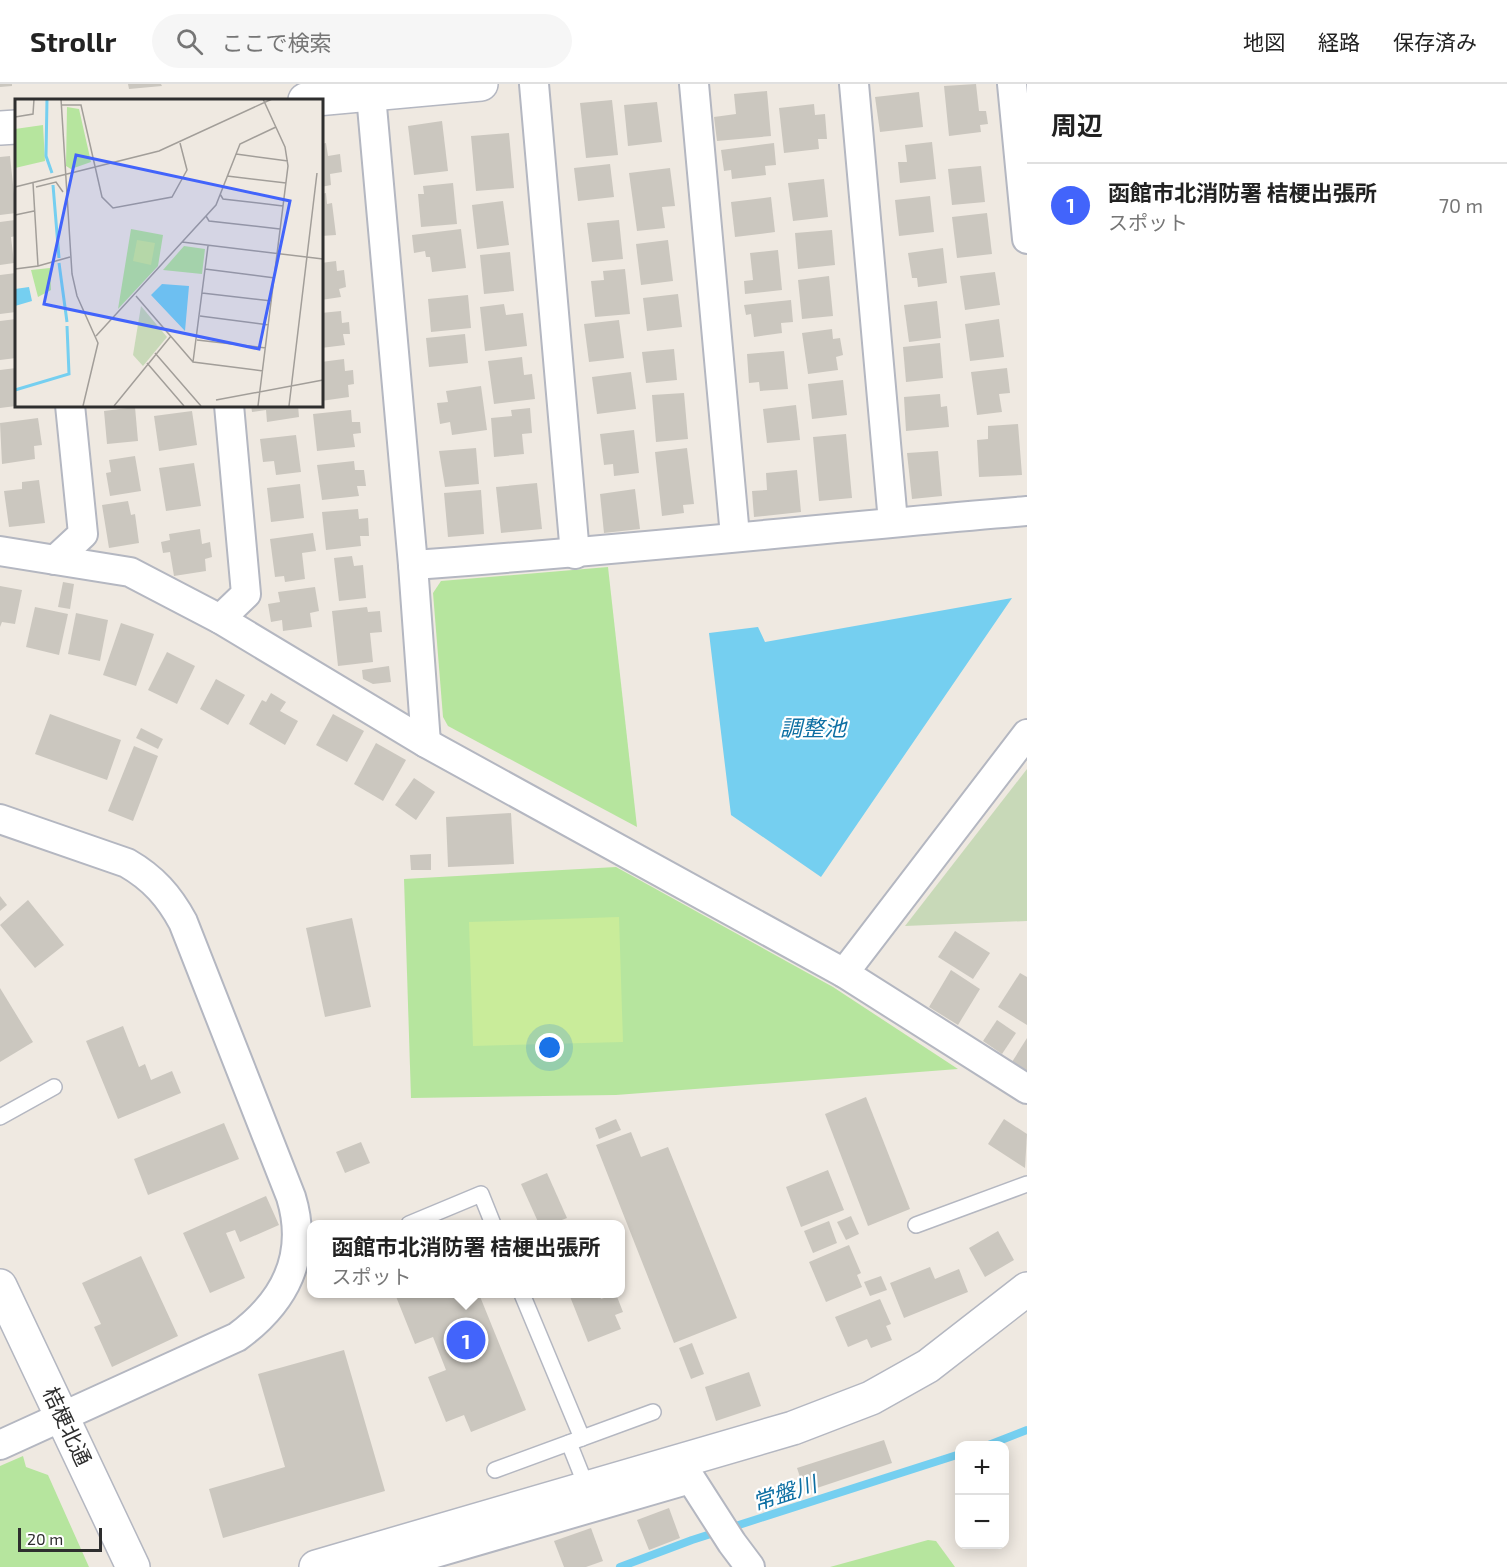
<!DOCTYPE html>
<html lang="ja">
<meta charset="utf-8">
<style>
body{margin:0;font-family:"Exo 2","Noto Sans JP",sans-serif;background:#f6f6f6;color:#222}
.controls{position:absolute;right:18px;bottom:18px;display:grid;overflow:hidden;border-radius:12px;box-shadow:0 3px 15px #0003}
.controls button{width:54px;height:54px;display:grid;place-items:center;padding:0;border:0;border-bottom:2px solid #e0e0e0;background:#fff;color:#222;font:30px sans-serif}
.scale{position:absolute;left:18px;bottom:15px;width:84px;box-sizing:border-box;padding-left:6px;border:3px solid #2e2e2e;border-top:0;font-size:16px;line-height:21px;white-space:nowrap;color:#2e2e2e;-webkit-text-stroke:4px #fff;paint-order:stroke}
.you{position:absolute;left:550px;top:964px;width:21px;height:21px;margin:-15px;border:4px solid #fff;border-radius:50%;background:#1a73e8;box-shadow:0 0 0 9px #1a73e833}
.badge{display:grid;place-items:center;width:39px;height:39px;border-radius:50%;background:#4264fb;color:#fff;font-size:20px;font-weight:700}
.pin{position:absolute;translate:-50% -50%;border:3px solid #fff;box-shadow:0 2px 6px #0006}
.popup{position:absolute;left:307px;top:1136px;width:318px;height:78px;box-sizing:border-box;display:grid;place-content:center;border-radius:12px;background:#fff;filter:drop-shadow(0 2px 4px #0005);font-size:20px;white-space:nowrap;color:#767676}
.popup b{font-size:22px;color:#222}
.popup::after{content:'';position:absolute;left:50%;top:100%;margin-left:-12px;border:12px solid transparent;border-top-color:#fff}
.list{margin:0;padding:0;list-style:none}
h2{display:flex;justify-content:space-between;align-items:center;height:78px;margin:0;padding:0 24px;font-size:26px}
h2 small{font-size:20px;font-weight:400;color:#767676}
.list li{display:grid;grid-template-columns:39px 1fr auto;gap:18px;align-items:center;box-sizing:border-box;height:84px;padding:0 24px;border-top:2px solid #e0e0e0}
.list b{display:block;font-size:22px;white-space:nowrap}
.list p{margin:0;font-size:20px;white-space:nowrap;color:#767676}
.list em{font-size:20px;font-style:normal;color:#767676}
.icon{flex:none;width:33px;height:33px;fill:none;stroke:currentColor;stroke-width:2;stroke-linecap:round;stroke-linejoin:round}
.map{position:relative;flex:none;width:1027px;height:1483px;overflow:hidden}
header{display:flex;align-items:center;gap:36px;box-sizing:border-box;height:84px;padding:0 30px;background:#fff;border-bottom:2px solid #e0e0e0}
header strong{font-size:28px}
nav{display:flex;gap:33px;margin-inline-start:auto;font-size:21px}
.search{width:420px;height:54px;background:#f6f6f6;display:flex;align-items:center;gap:15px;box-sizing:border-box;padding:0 21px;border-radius:33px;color:#767676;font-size:22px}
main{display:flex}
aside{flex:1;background:#fff}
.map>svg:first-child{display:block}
.green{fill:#b6e59e}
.cemetery{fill:#c8d9b8}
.pitch{fill:#c9ec9a}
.water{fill:#75cff0}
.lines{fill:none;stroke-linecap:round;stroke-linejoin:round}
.stream{stroke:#75cff0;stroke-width:8}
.building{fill:#cbc7bf}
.lane-casing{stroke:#b4b7c1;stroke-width:18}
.street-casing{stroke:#b4b7c1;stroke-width:32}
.secondary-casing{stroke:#b4b7c1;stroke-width:36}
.lane{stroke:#fff;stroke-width:15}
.street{stroke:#fff;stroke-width:28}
.secondary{stroke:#fff;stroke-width:33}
.labels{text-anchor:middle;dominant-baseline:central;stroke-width:4.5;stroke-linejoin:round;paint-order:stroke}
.street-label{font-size:21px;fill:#2e2e2e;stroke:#fff}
.water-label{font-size:22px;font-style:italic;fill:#0d6fa3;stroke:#fff}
.inset-river{fill:none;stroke:#75cff0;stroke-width:3}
.inset-road{fill:none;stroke:#a29e99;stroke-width:1.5}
.view{fill:#4264fb;fill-opacity:0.15;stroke:#4264fb;stroke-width:3}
.inset-edge{fill:none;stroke:#2e2e2e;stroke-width:3}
</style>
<header>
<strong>Strollr</strong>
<div class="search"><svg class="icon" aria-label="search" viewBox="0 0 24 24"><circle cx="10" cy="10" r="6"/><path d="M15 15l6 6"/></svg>ここで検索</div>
<nav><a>地図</a><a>経路</a><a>保存済み</a></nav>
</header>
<main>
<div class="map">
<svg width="1027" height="1483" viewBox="0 0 1027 1483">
<rect width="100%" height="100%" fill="#efe9e1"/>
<g class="green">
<polygon points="608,483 637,743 448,642 443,633 433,509 441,497"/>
<polygon points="616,783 833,903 958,985 616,1011 411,1014 404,795"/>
<polygon points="23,1372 26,1383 48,1391 89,1483 0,1483 0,1382"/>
<polygon points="928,1456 936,1457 955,1483 830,1483"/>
</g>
<polygon class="cemetery" points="1027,685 1027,837 905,842"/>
<polygon class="pitch" points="619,833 623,958 473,962 469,838"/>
<polygon class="water" points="1012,514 821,793 731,731 709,549 758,543 765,558"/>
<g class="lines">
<g class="stream">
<polyline points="986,1362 1027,1346"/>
<polyline points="620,1483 692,1456 960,1370"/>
</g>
</g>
<g class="building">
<polygon points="0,0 12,0 12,2 0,3"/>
<polygon points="128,0 161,0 162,2 129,5"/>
<polygon points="976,0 979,27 986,27 988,40 980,41 981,48 949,52 944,2"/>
<polygon points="767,7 771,52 717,57 714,33 736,30 734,10"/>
<polygon points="919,8 923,43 880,48 875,13"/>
<polygon points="612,16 618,71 586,74 580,19"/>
<polygon points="657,18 662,58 628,62 624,21"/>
<polygon points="814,20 815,31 825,30 827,55 818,55 819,65 784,69 779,24"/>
<polygon points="442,37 448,87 414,91 408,42"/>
<polygon points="509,49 514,104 476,107 471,52"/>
<polygon points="932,58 936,95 900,99 898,78 907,78 905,61"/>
<polygon points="326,59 328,72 340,70 342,88 330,90 331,101 321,103 321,60"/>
<polygon points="774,59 776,81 765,82 766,91 732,95 731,86 724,87 721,66"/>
<polygon points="10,72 16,129 0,131 0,73"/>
<polygon points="610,80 614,113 578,117 574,84"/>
<polygon points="981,82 985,118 952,121 948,85"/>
<polygon points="670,84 675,122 662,123 665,144 637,147 629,89"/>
<polygon points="824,95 828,133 793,137 788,99"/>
<polygon points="453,99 457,140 421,143 418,110 424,110 423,102"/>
<polygon points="326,109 327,120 332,119 336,151 321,152 321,110"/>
<polygon points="930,112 934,148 899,152 895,116"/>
<polygon points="771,113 775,148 735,153 731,118"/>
<polygon points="503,117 509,161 477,165 472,121"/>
<polygon points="987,129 992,170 957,174 952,133"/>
<polygon points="15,136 16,152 11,153 14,179 0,181 0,138"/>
<polygon points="619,136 623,175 592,178 587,139"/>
<polygon points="461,145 466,184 432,188 430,173 426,173 425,167 414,169 412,151"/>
<polygon points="832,146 835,181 798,185 795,149"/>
<polygon points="668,156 673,197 641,201 636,160"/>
<polygon points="943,164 947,199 918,203 917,194 912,194 908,169"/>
<polygon points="778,166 782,206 745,210 744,197 753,196 750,169"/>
<polygon points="510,168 514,207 484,210 480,171"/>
<polygon points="336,177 337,187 344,186 346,203 339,205 341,213 321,216 321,179"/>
<polygon points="625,185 630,230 595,233 591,197 604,196 603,187"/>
<polygon points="995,188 1000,221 965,226 960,192"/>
<polygon points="16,189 16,228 0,230 0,191"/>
<polygon points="829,192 833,232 802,235 798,196"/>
<polygon points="678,210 682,243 647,247 643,214"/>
<polygon points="468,211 471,244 431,248 428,215"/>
<polygon points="791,216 793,238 781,239 782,249 754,253 751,230 746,231 744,221"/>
<polygon points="937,217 941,254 909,258 904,221"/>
<polygon points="504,220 506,231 523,229 527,262 485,267 480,223"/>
<polygon points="341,227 342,239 349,238 350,250 343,250 345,261 321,264 321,229"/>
<polygon points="16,235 16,274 0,276 0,237"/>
<polygon points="999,235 1004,273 970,277 965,240"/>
<polygon points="619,236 624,274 589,278 584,240"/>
<polygon points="832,245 833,255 840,254 843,271 836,273 838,286 808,290 802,249"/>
<polygon points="465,250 468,279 429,283 426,254"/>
<polygon points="940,259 943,294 906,298 903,263"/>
<polygon points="674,265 677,296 646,299 642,268"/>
<polygon points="784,267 788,305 760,307 759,298 749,299 747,270"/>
<polygon points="522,273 524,291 532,290 535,315 494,320 488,277"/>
<polygon points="344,275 345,287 353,286 354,300 348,301 349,313 321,317 321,278"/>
<polygon points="16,284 16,322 0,324 0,286"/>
<polygon points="1007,284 1010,309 999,310 1002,328 977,331 971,288"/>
<polygon points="631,288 636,325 597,330 592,293"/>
<polygon points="843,296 847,331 812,335 808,300"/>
<polygon points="481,302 487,346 452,351 450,338 440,340 437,319 448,318 446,307"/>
<polygon points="684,309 688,355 656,358 652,311"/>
<polygon points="940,310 941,323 947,322 949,343 906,347 904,313"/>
<polygon points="251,321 298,321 299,333 267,338 266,326 252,328"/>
<polygon points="796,321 800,356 767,359 763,325"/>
<polygon points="135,323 138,357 107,360 104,327"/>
<polygon points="530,324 532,349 522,350 524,370 494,373 491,334 512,332 511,326"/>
<polygon points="351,326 352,338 360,338 361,349 353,350 355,363 317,367 313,330"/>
<polygon points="192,327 197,361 159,367 154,332"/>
<polygon points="38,334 42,361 34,362 35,375 2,380 0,339"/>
<polygon points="1018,340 1022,391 979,393 977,356 988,355 988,342"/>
<polygon points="634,346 639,389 614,392 613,380 604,381 600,350"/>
<polygon points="846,350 852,414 819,417 813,353"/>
<polygon points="296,351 301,388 276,391 274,377 263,378 260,355"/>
<polygon points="476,364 479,400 445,403 439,367"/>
<polygon points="687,364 694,420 683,421 684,429 662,432 655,368"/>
<polygon points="938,367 942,412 912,415 907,369"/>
<polygon points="135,372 141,407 110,412 106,389 111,388 109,376"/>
<polygon points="354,377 355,386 364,386 366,402 357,402 359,412 322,416 317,381"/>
<polygon points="194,379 201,422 166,427 159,384"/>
<polygon points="797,386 801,428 754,433 752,407 767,406 766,389"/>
<polygon points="39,396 45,439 9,443 4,407 22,405 22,398"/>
<polygon points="537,399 542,445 501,449 496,403"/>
<polygon points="300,400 304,434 271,438 267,404"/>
<polygon points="635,405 640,445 604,449 600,410"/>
<polygon points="481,406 484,450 448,453 444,409"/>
<polygon points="128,417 131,431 135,430 139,459 109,464 102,421"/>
<polygon points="358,425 359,435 368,434 369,452 360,452 361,462 326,466 322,428"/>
<polygon points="200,445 202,460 210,458 212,473 205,475 206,487 174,492 170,468 163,469 161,458 170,456 169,450"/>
<polygon points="313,449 316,467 302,469 305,495 285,498 284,492 275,493 270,455"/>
<polygon points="352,472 354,482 363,481 366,514 339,517 334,474"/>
<polygon points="63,498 74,500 70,525 58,523"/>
<polygon points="0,502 22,506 15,540 2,538 0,543"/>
<polygon points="315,503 319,527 310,529 312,543 283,547 282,536 271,538 268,520 280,518 278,508"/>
<polygon points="35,523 68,530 59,571 26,563"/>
<polygon points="367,523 368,528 380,527 382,548 370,549 373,578 338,582 332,527"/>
<polygon points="76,529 108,536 100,577 68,570"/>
<polygon points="121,539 154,550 136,602 103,591"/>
<polygon points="167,568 195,582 177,620 148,606"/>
<polygon points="389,582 391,598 373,600 363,595 362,586"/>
<polygon points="216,595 245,611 228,641 200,625"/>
<polygon points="271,609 286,618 280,627 298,637 285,661 249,640 262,616 266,618"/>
<polygon points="50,630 121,656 107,696 35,670"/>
<polygon points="333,630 364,647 347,678 316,661"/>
<polygon points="141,644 163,655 158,665 136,654"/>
<polygon points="376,659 406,676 383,717 354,700"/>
<polygon points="134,662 158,672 133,737 108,727"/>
<polygon points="414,694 435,708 416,736 395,721"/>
<polygon points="511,729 514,780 448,783 446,733"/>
<polygon points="431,770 431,786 411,786 410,771"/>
<polygon points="0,812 7,821 0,827"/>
<polygon points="28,816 64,861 35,884 0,841"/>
<polygon points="352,834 371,923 325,933 306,844"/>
<polygon points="955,847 990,869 973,895 938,873"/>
<polygon points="951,886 980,905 958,941 929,923"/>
<polygon points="1020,889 1027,893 1027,941 998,923"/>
<polygon points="0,904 33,958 0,978"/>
<polygon points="997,936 1016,949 1002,970 983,957"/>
<polygon points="123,942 139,983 145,980 151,996 172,987 181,1009 118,1035 86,957"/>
<polygon points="1027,954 1027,988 1012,978"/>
<polygon points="866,1013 910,1125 868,1142 825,1030"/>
<polygon points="616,1035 621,1046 599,1055 595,1044"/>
<polygon points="1004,1035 1027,1050 1025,1084 988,1060"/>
<polygon points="224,1039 239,1075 148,1111 134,1075"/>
<polygon points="631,1048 641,1073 668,1063 737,1234 674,1259 596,1061"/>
<polygon points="361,1058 370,1079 345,1089 336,1068"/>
<polygon points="828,1086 844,1126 801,1143 786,1103"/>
<polygon points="547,1089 567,1134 551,1140 539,1140 521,1100"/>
<polygon points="266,1112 279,1141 240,1158 235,1146 226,1149 245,1194 210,1209 183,1149"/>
<polygon points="851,1132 859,1150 846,1156 837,1138"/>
<polygon points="829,1137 837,1159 813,1169 804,1147"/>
<polygon points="998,1147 1014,1176 985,1193 969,1164"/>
<polygon points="849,1161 861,1189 857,1191 862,1203 826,1218 809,1178"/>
<polygon points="141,1172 178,1252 112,1283 94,1243 101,1240 82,1199"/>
<polygon points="930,1183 935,1195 959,1185 968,1208 904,1234 890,1199"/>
<polygon points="881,1192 887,1206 870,1212 864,1198"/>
<polygon points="395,1210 479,1210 526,1326 471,1348 464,1331 446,1338 428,1293 446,1286 433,1253 415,1260"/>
<polygon points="569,1210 599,1210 601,1215 616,1210 623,1228 615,1231 621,1245 588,1258"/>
<polygon points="880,1215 891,1240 886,1242 892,1256 871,1264 867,1255 848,1263 835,1233"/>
<polygon points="692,1259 704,1290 691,1295 679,1264"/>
<polygon points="344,1266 385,1407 223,1454 209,1405 285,1383 258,1290"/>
<polygon points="749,1288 761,1322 716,1337 705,1303"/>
<polygon points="884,1356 892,1379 805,1408 797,1384"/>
<polygon points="669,1424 680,1454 649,1466 637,1436"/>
<polygon points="591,1444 603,1477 586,1483 564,1483 554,1457"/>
</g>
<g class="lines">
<g class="lane-casing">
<g id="lane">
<polyline points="0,1033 54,1003"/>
<polyline points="409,1140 481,1110 493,1140"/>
<polyline points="916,1141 1027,1100"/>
<polyline points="522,1210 582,1354"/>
<polyline points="569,1359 587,1404"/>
<polyline points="495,1386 653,1328"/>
</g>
</g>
<g class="street-casing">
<g id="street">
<polyline points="370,0 413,481 426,659"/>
<polyline points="534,0 575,470"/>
<polyline points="694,0 735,452"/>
<polyline points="854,0 893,438"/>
<polyline points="1012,0 1027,155"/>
<polyline points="0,467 130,488 220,535 426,659 844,889 1027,1005"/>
<polyline points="55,476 83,450 70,321"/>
<path d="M413 481C618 467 822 444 1027 427"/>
<polyline points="220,535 246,510 229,321"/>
<path d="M0 735 127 779C153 794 169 812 183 838L291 1113C309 1172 285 1218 237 1253L0 1361"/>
<polyline points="844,889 1027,650"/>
<polyline points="680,1378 732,1459 750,1483"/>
<polyline points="387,1483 690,1395"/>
</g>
</g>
<g class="secondary-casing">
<g id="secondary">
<polyline points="305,16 481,0"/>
<polyline points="0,44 16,43"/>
<polyline points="0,1202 133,1483"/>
<polyline points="316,1483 793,1344 871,1314 928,1282 1027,1205"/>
</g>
</g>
<use href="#lane" class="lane"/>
<use href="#street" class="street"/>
<use href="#secondary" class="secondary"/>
</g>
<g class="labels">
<g class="street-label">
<text transform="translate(68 1342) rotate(65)">桔梗北通</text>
</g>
<g class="water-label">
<text x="813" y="643">調整池</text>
<text transform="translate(784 1408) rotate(-18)">常盤川</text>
</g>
</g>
<g transform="translate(15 15)">
<rect width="308" height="308" fill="#efe9e1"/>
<path d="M52 8 64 10 76 63 56 70 51 67ZM28 26 30 62 0 69V30ZM116 130 148 136 143 167 103 210ZM169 147 190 150 187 175 148 171ZM35 169 36 191 23 198 16 171Z" fill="#b6e59e"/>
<path d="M126 207 152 238 128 267 118 256Z" fill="#c8d9b8"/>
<path d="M122 141 140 144 136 166 118 162Z" fill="#c9ec9a"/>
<path d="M147 185 174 187 170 232 136 196ZM14 188 17 202 0 207V190Z" fill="#75cff0"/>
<path class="inset-river" d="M32 0 31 57 37 74M38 86 44 159M44 164 52 223M0 291 54 275 52 227"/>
<path class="inset-road" d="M46 0 57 175 62 197 83 244 68 307M46 6H66L87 98 98 109 157 98 172 71 165 44M0 18 18 15 19 0M221 55 273 62M212 77 271 84M0 88 144 52 257 0M21 88 41 83 48 93M205 95 208 100 268 107M0 116 19 112M191 117 194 122 265 130M167 143 308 160M23 167 55 158M0 170 23 167 18 84M190 170 260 179M187 194 257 202M121 197 178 263 248 272M185 217 254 226M81 237 201 106 225 45 261 28M182 241 251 249M140 254 186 307M178 263 193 147M132 264 169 307M201 301 308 281M99 307 156 237M243 307 273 67 270 48 248 0M274 307 302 74"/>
<path class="view" d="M61 56 275 102 244 250 29 205Z"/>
<rect width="308" height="308" class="inset-edge"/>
</g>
</svg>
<div class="controls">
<button>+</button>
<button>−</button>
</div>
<div class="scale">20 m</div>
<div class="you"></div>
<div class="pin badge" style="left:466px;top:1256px">1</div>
<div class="popup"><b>函館市北消防署 桔梗出張所</b>スポット</div>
</div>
<aside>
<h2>周辺<small></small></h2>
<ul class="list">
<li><span class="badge">1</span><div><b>函館市北消防署 桔梗出張所</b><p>スポット</p></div><em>70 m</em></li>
</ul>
</aside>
</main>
